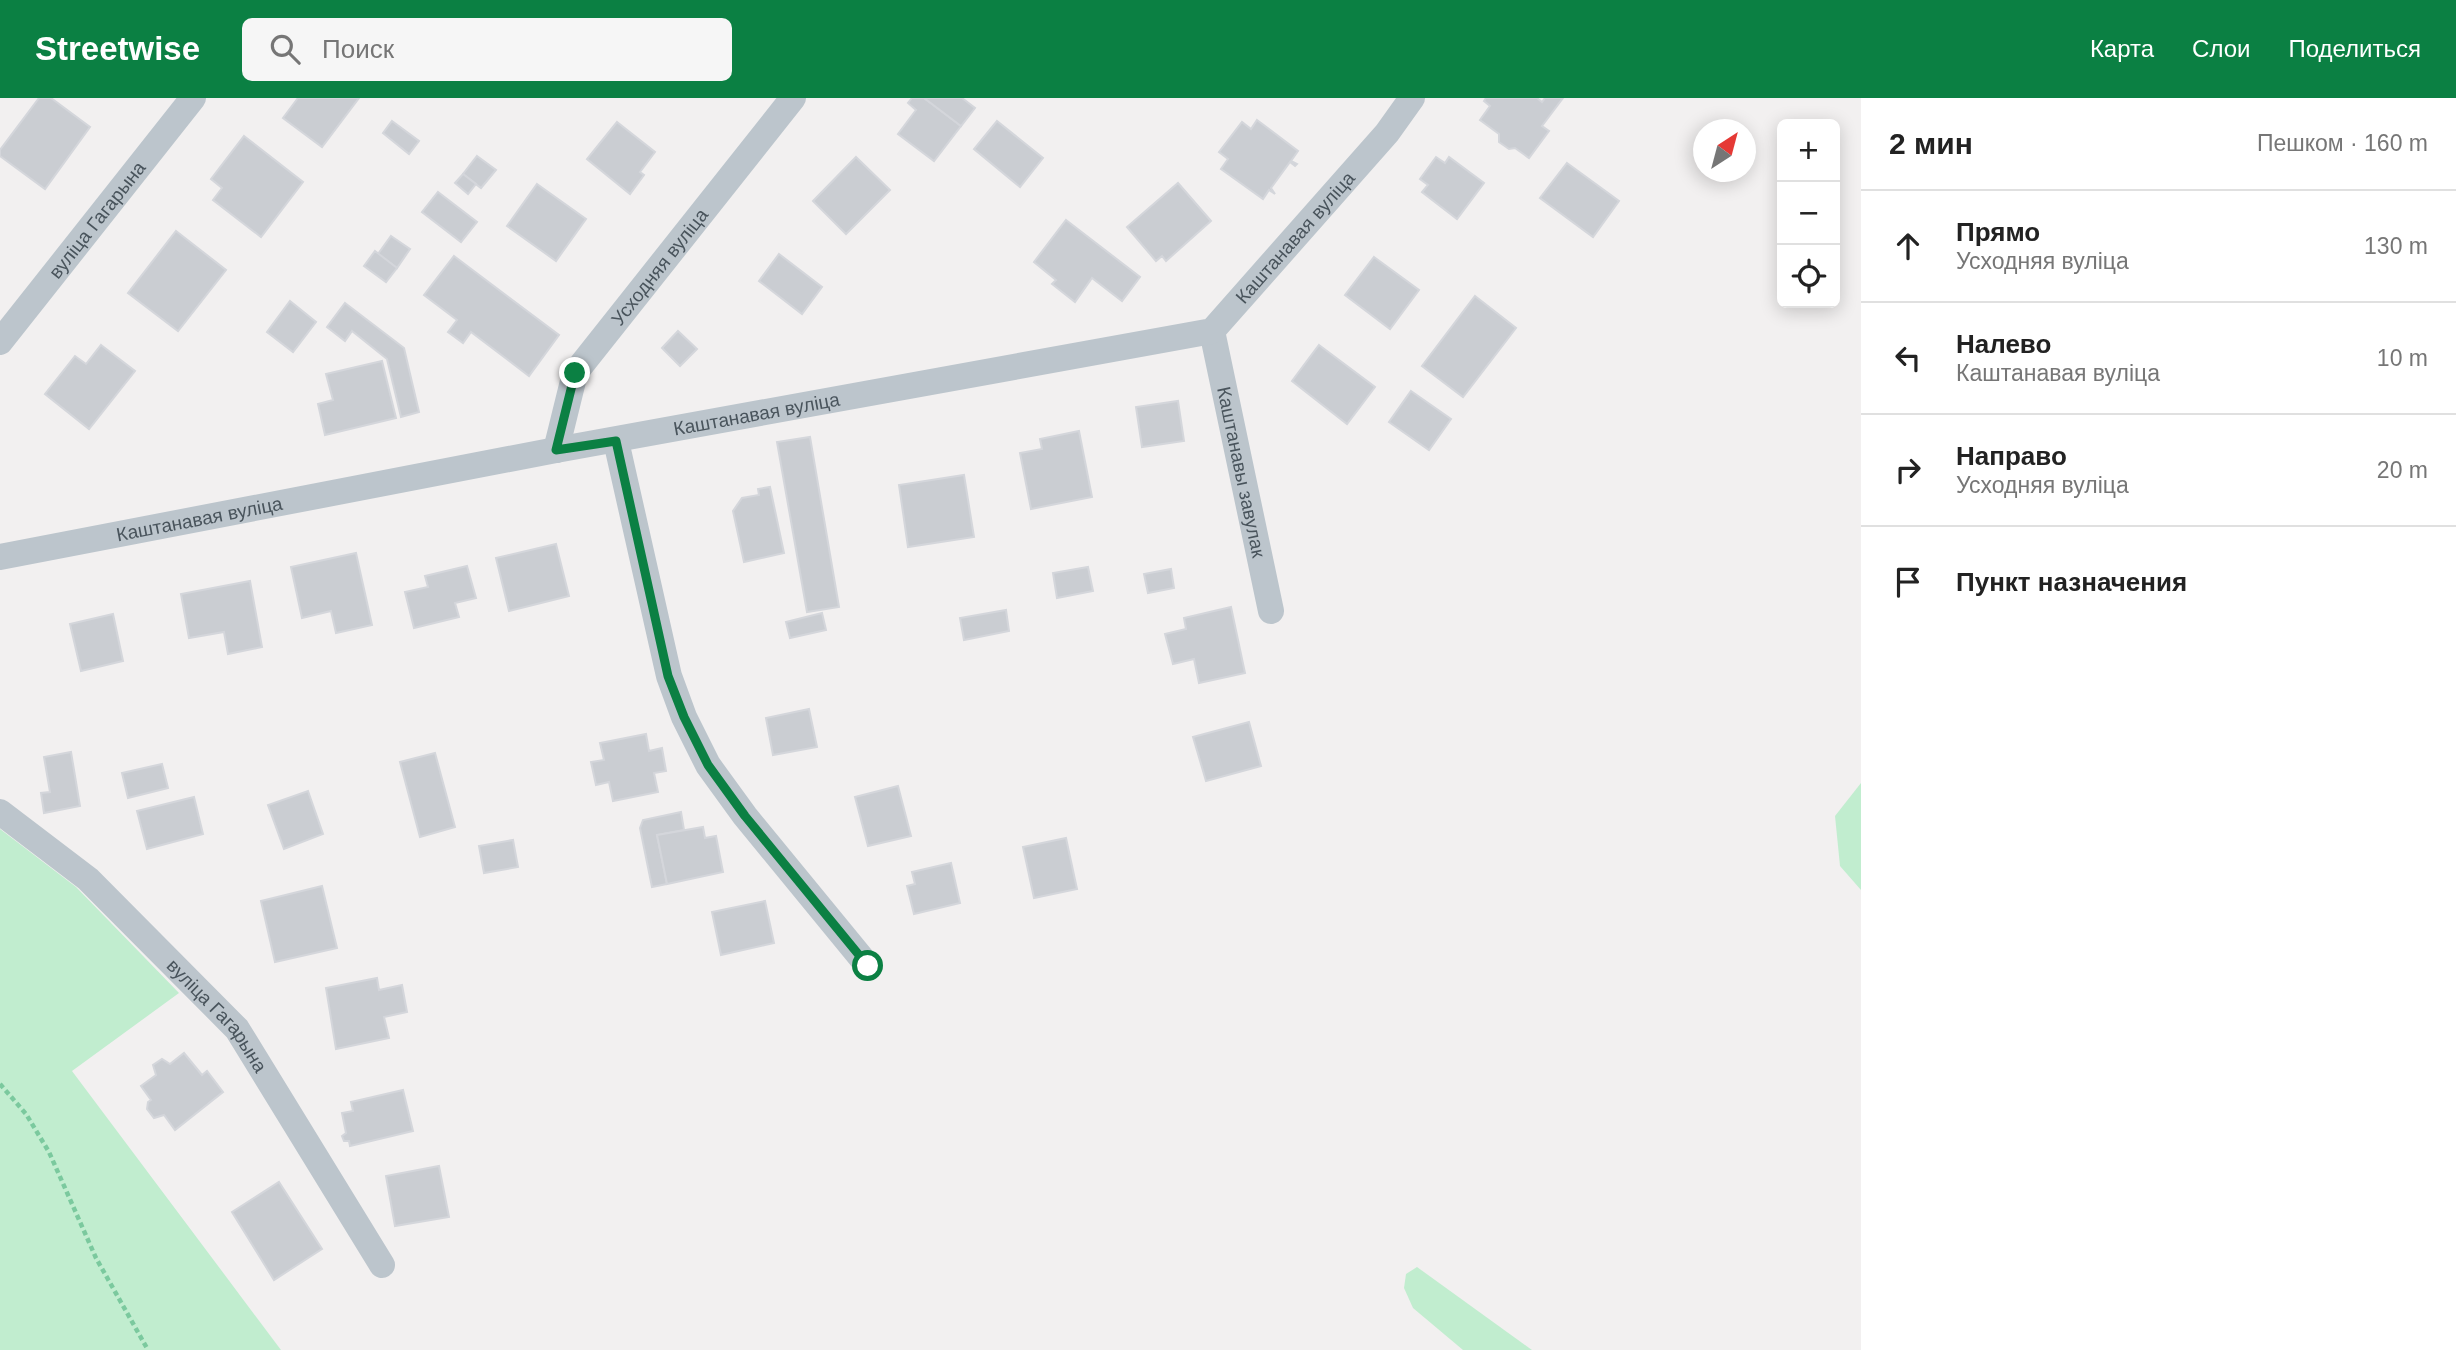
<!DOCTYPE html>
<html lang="ru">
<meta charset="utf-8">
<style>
body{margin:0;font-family:Arial,sans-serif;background:#f6f6f6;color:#222}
.controls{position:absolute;right:21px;top:21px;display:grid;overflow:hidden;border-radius:10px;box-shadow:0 4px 18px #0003}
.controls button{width:63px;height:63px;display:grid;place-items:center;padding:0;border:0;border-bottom:2px solid #e0e0e0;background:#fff;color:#222;font:35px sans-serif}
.compass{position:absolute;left:1693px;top:21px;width:63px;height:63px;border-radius:50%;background:#fff;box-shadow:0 4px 18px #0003;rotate:36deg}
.stop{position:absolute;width:21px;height:21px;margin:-16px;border:5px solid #0b8043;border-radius:50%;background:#fff}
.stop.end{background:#0b8043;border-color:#fff;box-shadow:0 2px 7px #0008}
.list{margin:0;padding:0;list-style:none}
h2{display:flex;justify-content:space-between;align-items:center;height:91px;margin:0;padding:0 28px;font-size:30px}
h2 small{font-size:23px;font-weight:400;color:#767676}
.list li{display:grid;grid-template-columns:46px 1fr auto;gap:21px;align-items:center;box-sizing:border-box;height:112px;padding:0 28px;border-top:2px solid #e0e0e0}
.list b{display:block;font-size:26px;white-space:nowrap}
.list p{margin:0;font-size:23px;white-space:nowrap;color:#767676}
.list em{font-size:23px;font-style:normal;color:#767676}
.icon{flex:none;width:38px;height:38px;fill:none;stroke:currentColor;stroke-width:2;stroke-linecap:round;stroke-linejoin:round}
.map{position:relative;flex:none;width:1861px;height:1252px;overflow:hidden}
header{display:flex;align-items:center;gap:42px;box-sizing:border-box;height:98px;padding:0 35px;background:#0b8043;color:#fff}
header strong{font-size:33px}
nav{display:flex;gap:38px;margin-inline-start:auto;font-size:24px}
.search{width:490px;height:63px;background:#f6f6f6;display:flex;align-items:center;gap:18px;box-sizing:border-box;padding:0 24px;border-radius:10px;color:#767676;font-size:26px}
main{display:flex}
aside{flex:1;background:#fff}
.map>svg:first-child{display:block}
.green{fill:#c1edcf}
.building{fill:#cacdd2;stroke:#d4d6db;stroke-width:2}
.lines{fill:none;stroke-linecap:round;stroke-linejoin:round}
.path{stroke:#7bc99e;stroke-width:4.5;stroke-dasharray:5 3.5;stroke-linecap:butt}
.street{stroke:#bcc5cc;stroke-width:26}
.route{stroke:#0b8043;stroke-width:9}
.labels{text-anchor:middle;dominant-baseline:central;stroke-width:5;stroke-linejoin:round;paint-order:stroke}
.street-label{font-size:19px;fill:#49545c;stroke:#fff}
</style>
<header>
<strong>Streetwise</strong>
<div class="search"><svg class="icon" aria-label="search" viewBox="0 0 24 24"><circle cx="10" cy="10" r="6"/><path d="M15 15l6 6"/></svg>Поиск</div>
<nav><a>Карта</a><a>Слои</a><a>Поделиться</a></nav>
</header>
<main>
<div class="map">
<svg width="1861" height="1252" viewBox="0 0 1861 1252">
<rect width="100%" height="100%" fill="#f2f0f0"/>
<g class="green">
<polygon points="1861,685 1861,792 1840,768 1835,718"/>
<polygon points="0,731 76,789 179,895 72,973 281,1252 0,1252"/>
<polygon points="1417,1169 1532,1252 1463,1252 1413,1210 1404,1190 1406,1176"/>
</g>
<g class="building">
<polygon points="39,0 51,0 90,29 45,91 0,58 0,52"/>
<polygon points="298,0 359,0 322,49 283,20"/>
<polygon points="912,0 924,0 961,28 934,63 898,36 916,12 908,5"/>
<polygon points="924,0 962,0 975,10 961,28"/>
<polygon points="1486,0 1537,0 1542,4 1545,0 1563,0 1542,28 1549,33 1529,60 1515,50 1509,51 1499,44 1499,36 1480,22 1490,8 1484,3"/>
<polygon points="1257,22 1298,53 1291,63 1297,66 1295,68 1290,64 1271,90 1275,96 1269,92 1263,101 1221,71 1228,61 1219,54 1242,24 1251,31"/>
<polygon points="392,23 419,43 409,56 383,35"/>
<polygon points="997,23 1043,60 1020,89 974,51"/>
<polygon points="617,24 655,54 640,74 644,77 630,96 587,61"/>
<polygon points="244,38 303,84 261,139 213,102 222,90 211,81"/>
<polygon points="477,58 496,72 481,90 463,76"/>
<polygon points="856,59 890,92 846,136 813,103"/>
<polygon points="1436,59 1445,65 1449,59 1484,85 1457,121 1422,94 1428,87 1420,81"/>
<polygon points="1567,65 1619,103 1593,139 1540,100"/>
<polygon points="463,76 476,86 468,96 455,85"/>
<polygon points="1178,85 1211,123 1166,163 1162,158 1156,163 1127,129"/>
<polygon points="537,86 586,121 556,163 507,128"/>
<polygon points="438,94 477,124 461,144 422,114"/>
<polygon points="1066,122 1140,179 1122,203 1092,180 1075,204 1052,186 1056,182 1034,164"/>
<polygon points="176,133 226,172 178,233 128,195"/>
<polygon points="391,138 410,151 397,170 378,156"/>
<polygon points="375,153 397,170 386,184 364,168"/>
<polygon points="779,156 822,189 802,216 759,183"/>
<polygon points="454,158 559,237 529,278 471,234 463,245 448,234 457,222 424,197"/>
<polygon points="1374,159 1419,192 1390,231 1345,197"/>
<polygon points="1475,198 1516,230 1463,299 1422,268"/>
<polygon points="290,203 316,224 293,254 267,234"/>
<polygon points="345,205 404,250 419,314 401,319 387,261 352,233 345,243 327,229"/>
<polygon points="678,233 697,251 680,268 662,250"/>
<polygon points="101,247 135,273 89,331 45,296 75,258 86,266"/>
<polygon points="1319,247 1375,289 1347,326 1292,283"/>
<polygon points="382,263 396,320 325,337 318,306 333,302 326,276"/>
<polygon points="1411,293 1451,321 1429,352 1389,324"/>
<polygon points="1178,303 1184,343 1142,349 1136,309"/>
<polygon points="1079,333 1092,399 1031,411 1020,355 1042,351 1040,341"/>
<polygon points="810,339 839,509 807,514 777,344"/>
<polygon points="964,377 974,439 908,449 899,387"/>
<polygon points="770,389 784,455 744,464 733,413 742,400 759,397 758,391"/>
<polygon points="556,446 569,498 509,513 496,460"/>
<polygon points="356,455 372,527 336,535 331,513 302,520 291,469"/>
<polygon points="467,468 476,500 455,505 459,519 414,530 405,494 428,489 425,478"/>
<polygon points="1088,469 1093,493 1057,500 1053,475"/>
<polygon points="1171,471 1174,490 1148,495 1144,476"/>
<polygon points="250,483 262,549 228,556 224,534 189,540 181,496"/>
<polygon points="1231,509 1245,575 1199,585 1194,561 1173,566 1165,536 1186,531 1184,520"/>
<polygon points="1006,512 1009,533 964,542 960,520"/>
<polygon points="822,515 826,532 790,540 786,524"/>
<polygon points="113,516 123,563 81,573 70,526"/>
<polygon points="809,611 817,649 773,657 766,620"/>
<polygon points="1249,624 1261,668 1206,683 1193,639"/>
<polygon points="646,636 649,653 662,650 666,673 654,675 658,694 613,703 609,684 596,687 591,664 604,662 600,645"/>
<polygon points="71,654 80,708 44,715 41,695 50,694 44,659"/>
<polygon points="435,655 455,729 420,739 400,664"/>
<polygon points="162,666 168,690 128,700 122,675"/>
<polygon points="898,688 911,738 868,748 855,699"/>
<polygon points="308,693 323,736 284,751 268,707"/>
<polygon points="194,699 203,736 147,751 137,713"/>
<polygon points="681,714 684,732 657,737 667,786 652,789 640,730 643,722"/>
<polygon points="703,729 705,740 716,738 723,774 667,786 657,737"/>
<polygon points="1066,740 1077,791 1034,800 1023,749"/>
<polygon points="513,742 518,769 484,775 479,748"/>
<polygon points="951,765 960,805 914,816 907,788 915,786 912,774"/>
<polygon points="322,788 337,850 275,864 261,803"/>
<polygon points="765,803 774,845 721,857 712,814"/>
<polygon points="377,880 379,892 402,887 407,914 384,919 389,940 336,951 326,890"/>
<polygon points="184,955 202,977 207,973 223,994 175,1032 164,1017 154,1020 147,1011 148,1004 151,1002 141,988 156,977 153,967 162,961 170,966"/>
<polygon points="403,992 413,1033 350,1048 349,1043 344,1043 342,1038 346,1035 342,1015 353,1013 351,1004"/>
<polygon points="439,1068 449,1119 395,1128 386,1078"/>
<polygon points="279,1084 322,1151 274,1182 232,1114"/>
</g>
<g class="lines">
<polyline class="path" points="0,986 26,1016 49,1054 96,1160 148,1252"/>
<g class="street">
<path id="s1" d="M1212 233 1271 513"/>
<path id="s2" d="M0 244 193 0"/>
<polyline points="616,343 669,578 684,619 708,667 745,718 868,868"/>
<path id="s3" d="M556 352 575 275 793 0"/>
<path id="s4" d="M0 459 556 352 1212 233 1387 35 1412 0"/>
<path id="s5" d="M0 714 88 781 237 931 382 1167"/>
</g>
</g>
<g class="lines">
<polyline class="route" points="575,275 556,352 616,343 668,578 684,619 708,667 745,718 868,868"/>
</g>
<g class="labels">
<g class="street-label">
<text stroke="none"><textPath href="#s2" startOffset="156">вуліца Гагарына</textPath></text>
<text stroke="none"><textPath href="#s4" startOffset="1358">Каштанавая вуліца</textPath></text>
<text stroke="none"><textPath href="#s3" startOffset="215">Усходняя вуліца</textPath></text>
<text stroke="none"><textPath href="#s4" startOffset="770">Каштанавая вуліца</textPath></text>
<text stroke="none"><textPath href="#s1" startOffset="144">Каштанавы завулак</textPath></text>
<text stroke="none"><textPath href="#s4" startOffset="203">Каштанавая вуліца</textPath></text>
<text stroke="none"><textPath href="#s5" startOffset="299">вуліца Гагарына</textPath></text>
</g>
</g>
</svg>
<div class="controls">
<button>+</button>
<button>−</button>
<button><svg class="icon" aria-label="locate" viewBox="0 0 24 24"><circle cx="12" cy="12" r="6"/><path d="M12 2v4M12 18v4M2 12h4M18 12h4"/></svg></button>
</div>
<svg class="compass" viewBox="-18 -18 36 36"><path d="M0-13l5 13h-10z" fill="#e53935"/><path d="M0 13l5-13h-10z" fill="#767676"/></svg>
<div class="stop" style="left:868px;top:868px"></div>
<div class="stop end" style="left:575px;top:275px"></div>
</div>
<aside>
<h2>2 мин<small>Пешком · 160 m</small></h2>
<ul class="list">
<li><svg class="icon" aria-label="ahead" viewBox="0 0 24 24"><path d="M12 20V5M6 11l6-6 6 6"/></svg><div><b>Прямо</b><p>Усходняя вуліца</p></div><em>130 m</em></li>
<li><svg class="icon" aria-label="left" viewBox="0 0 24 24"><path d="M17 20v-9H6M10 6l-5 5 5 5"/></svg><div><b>Налево</b><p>Каштанавая вуліца</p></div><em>10 m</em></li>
<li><svg class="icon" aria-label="right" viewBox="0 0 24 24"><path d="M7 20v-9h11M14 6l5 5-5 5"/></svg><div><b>Направо</b><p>Усходняя вуліца</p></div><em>20 m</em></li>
<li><svg class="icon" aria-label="arrive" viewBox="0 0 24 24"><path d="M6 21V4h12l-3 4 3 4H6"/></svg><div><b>Пункт назначения</b></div></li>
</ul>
</aside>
</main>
